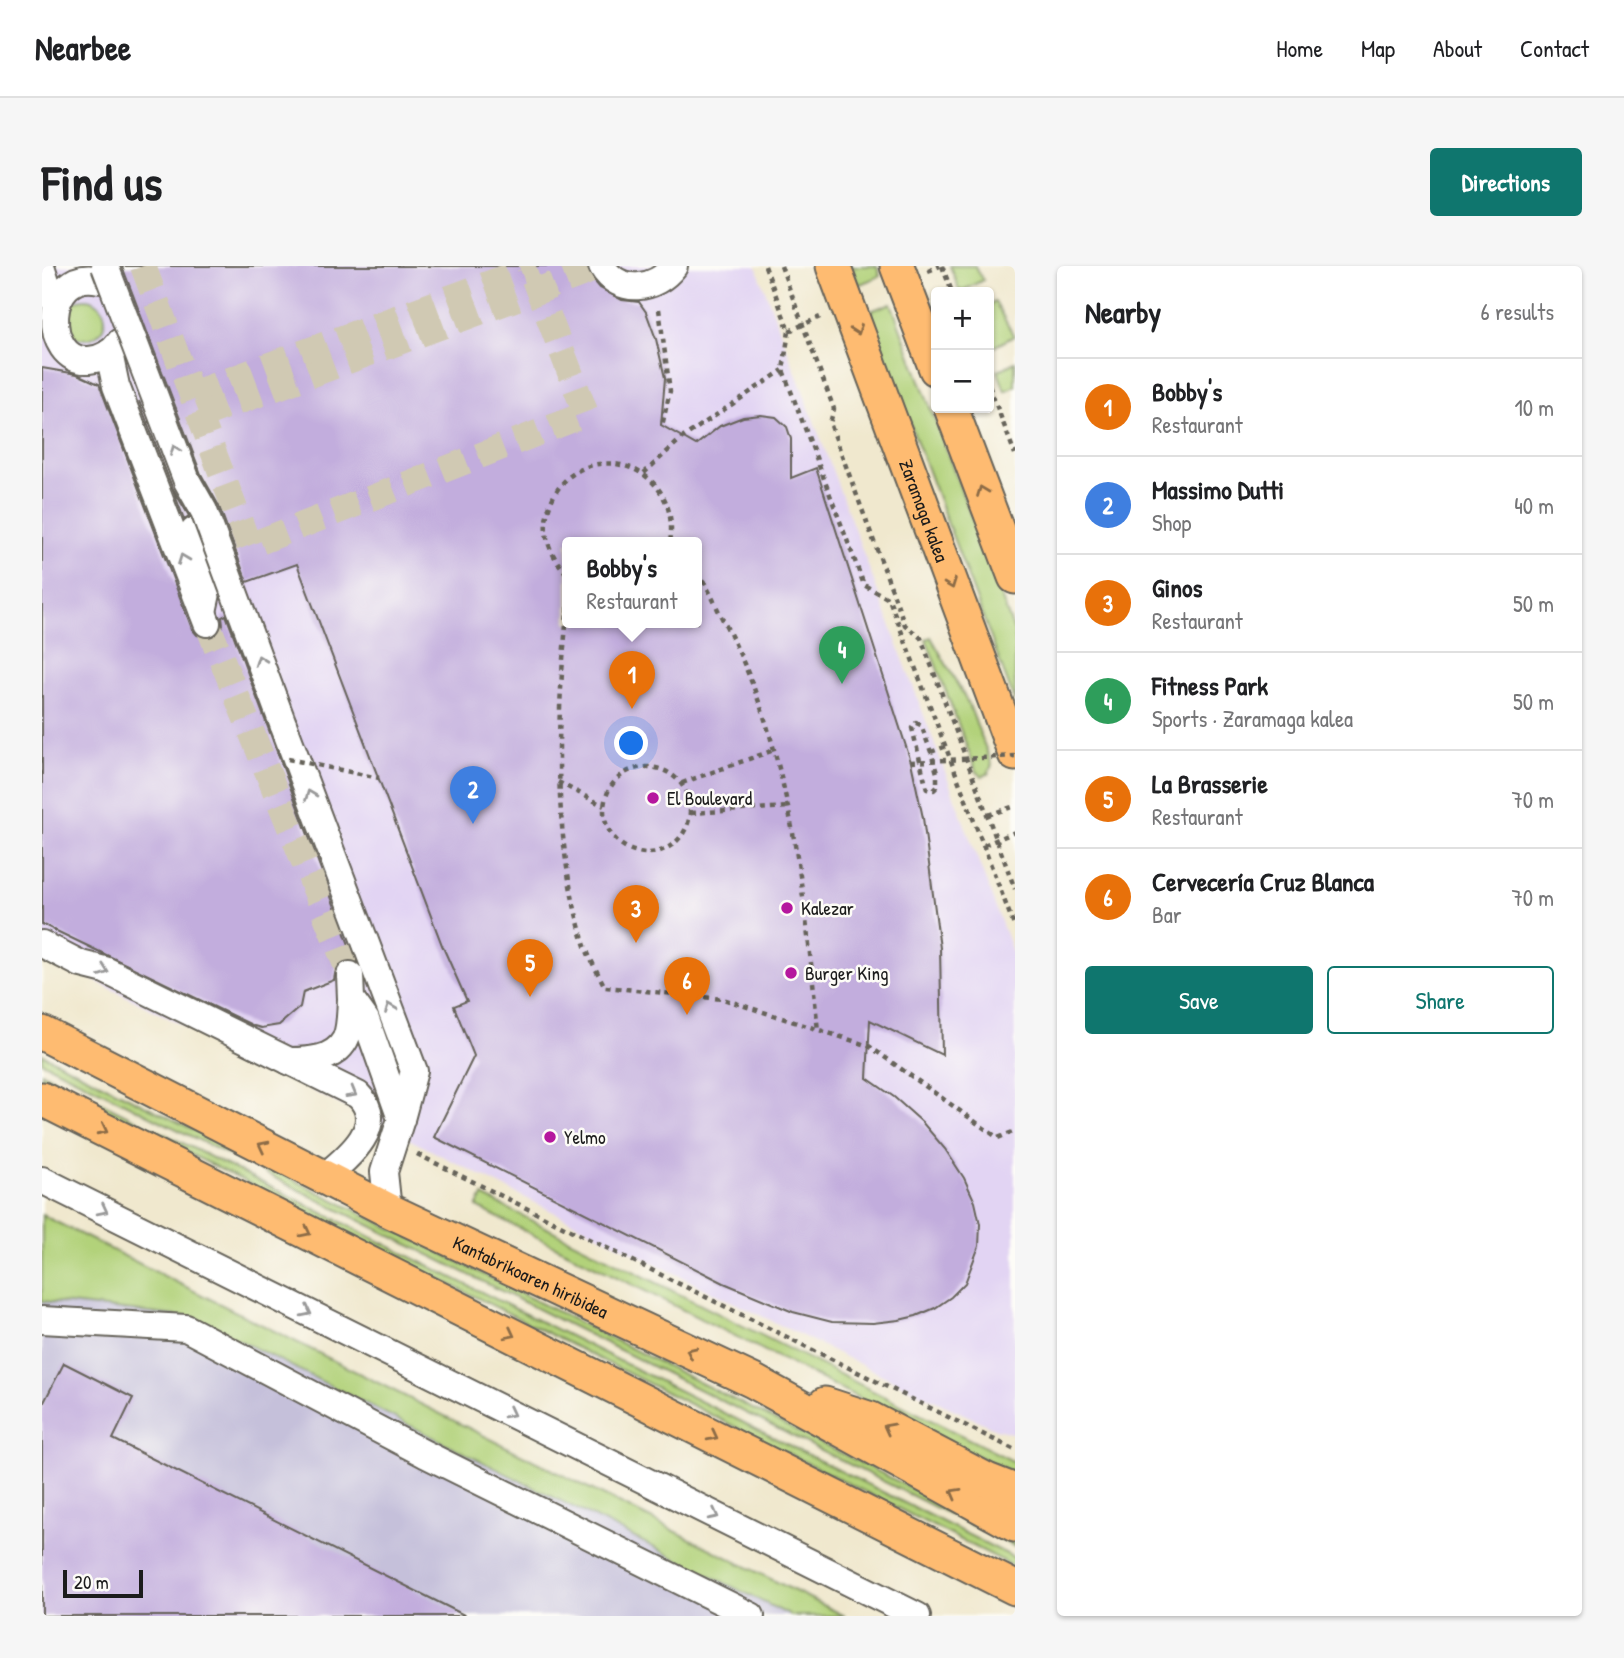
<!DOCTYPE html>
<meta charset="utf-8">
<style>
body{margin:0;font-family:"Patrick Hand",sans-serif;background:#f6f6f6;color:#202124}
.controls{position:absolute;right:21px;top:21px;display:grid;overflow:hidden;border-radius:7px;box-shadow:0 2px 5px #0004}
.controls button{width:63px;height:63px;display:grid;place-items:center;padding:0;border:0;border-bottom:2px solid #e0e0e0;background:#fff;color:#202124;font:35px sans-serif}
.scale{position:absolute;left:21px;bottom:18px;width:80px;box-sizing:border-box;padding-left:7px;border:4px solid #1c1c1c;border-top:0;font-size:19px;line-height:24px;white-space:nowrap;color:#1c1c1c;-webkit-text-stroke:5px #fdfcf7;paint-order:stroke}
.you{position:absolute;left:590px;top:478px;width:24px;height:24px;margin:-18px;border:5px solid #fff;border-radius:50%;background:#1a73e8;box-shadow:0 0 0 10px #1a73e833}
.badge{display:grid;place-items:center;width:46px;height:46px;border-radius:50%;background:#0f766e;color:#fff;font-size:23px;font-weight:700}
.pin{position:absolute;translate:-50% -58px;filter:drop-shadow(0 2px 4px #0008)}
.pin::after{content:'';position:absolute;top:37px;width:24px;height:21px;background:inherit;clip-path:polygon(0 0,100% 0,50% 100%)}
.popup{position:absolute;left:520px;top:271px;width:140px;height:91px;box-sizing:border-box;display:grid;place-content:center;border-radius:7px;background:#fff;filter:drop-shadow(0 2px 5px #0005);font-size:23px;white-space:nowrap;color:#757577}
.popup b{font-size:26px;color:#202124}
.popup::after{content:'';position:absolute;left:50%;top:100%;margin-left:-14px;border:14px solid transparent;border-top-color:#fff}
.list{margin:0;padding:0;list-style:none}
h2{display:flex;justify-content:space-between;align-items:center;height:91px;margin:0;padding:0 28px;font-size:30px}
h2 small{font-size:23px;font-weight:400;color:#757577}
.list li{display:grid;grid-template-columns:46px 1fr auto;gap:21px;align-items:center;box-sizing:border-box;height:98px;padding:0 28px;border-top:2px solid #e0e0e0}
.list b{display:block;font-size:26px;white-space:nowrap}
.list p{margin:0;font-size:23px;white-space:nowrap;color:#757577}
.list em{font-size:23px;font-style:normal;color:#757577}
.actions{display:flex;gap:14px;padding:21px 28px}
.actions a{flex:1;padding:16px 0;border:2px solid #0f766e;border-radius:7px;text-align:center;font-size:24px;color:#0f766e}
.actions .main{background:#0f766e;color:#fff}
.map{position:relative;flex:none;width:973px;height:1350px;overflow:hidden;border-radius:7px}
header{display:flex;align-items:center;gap:42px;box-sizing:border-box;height:98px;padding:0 35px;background:#fff;border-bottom:2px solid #e0e0e0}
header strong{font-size:33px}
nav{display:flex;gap:38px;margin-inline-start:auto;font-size:24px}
.intro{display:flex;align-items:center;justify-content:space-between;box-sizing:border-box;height:168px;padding:0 42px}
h1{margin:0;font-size:49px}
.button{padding:18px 32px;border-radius:7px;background:#0f766e;color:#fff;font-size:24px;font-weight:700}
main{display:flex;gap:42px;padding:0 42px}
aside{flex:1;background:#fff;border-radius:7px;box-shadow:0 2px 5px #0004}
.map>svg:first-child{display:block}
.built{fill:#e2d4f3;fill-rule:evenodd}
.industrial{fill:#c5c0da}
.green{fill:#b2d27a;stroke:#67774b;stroke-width:2}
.building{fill:#c2addd;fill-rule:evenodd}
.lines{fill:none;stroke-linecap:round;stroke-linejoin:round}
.minor-tunnel{stroke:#d0c9b3;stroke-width:26;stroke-dasharray:26 13;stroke-linecap:butt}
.minor-casing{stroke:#66635a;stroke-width:30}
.major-casing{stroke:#66635a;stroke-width:37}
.path{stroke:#66635a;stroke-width:4.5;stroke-dasharray:5 5;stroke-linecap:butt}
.minor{stroke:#fff;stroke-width:26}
.major{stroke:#febb71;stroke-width:33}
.minor-bridge-casing{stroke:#66635a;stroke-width:30;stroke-linecap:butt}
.path-bridge{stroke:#66635a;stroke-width:4.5;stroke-dasharray:5 5;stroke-linecap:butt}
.minor-bridge{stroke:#fff;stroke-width:26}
.oneway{stroke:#8d6c46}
.oneway2{stroke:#999}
.poi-dot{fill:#b5179e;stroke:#fdfcf7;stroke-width:2.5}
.labels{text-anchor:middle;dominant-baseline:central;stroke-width:5;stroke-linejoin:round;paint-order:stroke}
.street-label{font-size:19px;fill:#1c1c1c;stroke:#fdfcf7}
.poi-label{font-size:19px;fill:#1c1c1c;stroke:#fdfcf7;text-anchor:start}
</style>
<header>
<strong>Nearbee</strong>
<nav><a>Home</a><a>Map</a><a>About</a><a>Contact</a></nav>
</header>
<div class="intro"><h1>Find us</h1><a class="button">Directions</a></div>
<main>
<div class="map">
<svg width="973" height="1350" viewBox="0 0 973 1350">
<rect width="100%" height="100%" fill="#fdfcf7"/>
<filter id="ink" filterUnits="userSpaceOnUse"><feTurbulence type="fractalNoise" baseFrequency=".0143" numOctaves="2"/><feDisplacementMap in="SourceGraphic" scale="14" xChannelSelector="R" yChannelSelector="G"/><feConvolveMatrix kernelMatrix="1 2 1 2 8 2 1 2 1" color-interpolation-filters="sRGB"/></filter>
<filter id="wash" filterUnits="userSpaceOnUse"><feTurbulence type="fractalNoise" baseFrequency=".00686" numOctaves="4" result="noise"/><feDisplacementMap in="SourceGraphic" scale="28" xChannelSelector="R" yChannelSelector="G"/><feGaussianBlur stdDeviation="1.57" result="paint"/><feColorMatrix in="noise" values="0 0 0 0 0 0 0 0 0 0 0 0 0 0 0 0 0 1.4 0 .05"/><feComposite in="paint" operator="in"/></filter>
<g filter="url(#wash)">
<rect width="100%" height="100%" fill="#f0e8ce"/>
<path class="built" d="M0 0H714L973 693V1168L954 1163 881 1129 656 1019 0 688ZM525 277H655V357H525Z"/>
<polygon class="industrial" points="0,949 803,1350 0,1350"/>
<g class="green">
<polygon points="809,0 835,0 838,10 816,19"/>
<polygon points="908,0 933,0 941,14 918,26"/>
<circle cx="43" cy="53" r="20"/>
<polygon points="953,36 972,70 948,83 947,39"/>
<polygon points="849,37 973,368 973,436 826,46"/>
<polygon points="973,96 973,120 963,125 956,105"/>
<polygon points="889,371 927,439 950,499 946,508 940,510 934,505 884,373"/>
<polygon points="0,788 927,1251 927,1254 973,1277 973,1281 0,796"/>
<polygon points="0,807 973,1292 973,1301 0,814"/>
<polygon points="441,930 973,1196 973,1208 895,1171 435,941"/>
<polygon points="0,949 803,1350 749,1350 153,1052 0,1035"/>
</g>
<g id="blocks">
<g class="building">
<path d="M80 0H545L547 9 558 22 580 34 597 36 604 46 614 73 623 112 619 159 654 179 678 160 701 151 719 149 734 151 745 161 749 173V212L774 202 869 496 881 552 898 682 900 789 828 754 825 812 852 831 880 856 903 883 922 912 933 936 938 958 937 980 923 1017 909 1031 893 1042 874 1050 857 1054 831 1057 790 1056 751 1046 682 1017 392 871 432 790 412 740 425 735 400 679 255 298 205 316 177 240 159 208ZM525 277H655V357H525Z"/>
<polygon points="0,102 35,108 57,118 150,363 155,369 162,372 171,371 178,366 181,359 180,351 184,349 313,695 307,693 299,696 294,702 292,714 261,726 258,741 237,759 219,762 212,760 0,658"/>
<polygon points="97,135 130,221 147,250 142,253"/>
<polygon points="22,1097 91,1132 71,1173 424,1350 0,1350 0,1140"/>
</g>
</g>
</g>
<g filter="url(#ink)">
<use href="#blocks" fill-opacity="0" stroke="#66635a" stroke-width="2"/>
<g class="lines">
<g class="minor-tunnel">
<polyline points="101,0 207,280 544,148 487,0"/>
<polyline points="150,128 494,0"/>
<polyline points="158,150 553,3"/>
<polyline points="165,357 308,709"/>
</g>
<g class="minor-casing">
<g id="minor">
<path d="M560 0C577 30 614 24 632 0"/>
<polyline points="0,3 9,31"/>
<path d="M58 14C0 0 0 98 47 94 60 93 71 86 78 76"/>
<polyline points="67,87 74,120 165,357"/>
<polyline points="152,265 168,313 161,346"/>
<polyline points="241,458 372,805 359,853"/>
<path d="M0 678 39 698 63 704 316 829C347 859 305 892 282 911"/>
<polyline points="308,709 309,733 324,754 359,853 342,906 346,944"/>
<path d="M247 795C267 795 292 794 303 774 309 763 308 745 309 733"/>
<polyline points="0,914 875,1350"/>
<polyline points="0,1054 144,1062 383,1188 709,1350"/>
</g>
</g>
<g class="major-casing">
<g id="major">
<path id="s1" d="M791 0 973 488"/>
<polyline points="855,0 894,103"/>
<polyline points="909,142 973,311"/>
<path id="s2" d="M0 767 346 944 711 1115 973 1259"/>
<polyline points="0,833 973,1322"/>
<polyline points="783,1138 829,1153 945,1214 973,1225"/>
</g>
</g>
<g class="path">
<polyline points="723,0 747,65 741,104 822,319 847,333 973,662"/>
<polyline points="739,0 792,143 788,157 863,359 879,372 973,623"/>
<polyline points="900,0 910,26"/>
<polyline points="886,5 898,0"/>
<polyline points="617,43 628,125 620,160"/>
<polyline points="747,65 778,51"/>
<polyline points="947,120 973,188"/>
<polyline points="602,207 640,172 741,104"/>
<path d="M655 306C667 321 674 341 683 358 749 483 762 627 776 765"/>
<path d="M525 308C509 290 499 269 506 245 527 167 641 190 628 277"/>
<path d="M525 349C514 458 510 572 542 677 547 692 556 707 563 721L681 733 827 780 956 872 973 865"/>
<polygon points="874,457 879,459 889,486 895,507 895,521 892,524 885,523 870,462"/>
<polyline points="889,486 905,480"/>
<circle cx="605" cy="544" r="43"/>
<polyline points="516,516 562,540"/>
<polyline points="640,517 732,484"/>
<polyline points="649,547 746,541"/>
<polyline points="946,549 973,540"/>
<polyline points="942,579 973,566"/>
<polyline points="375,888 973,1184"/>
</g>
<use href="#minor" class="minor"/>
<use href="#major" class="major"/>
<g class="minor-bridge-casing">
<polyline id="minor-bridge" points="63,0 145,215 162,245 241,458"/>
</g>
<g class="path-bridge">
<polyline points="246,493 337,512"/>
<polyline points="869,496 973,490"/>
</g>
<use href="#minor-bridge" class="minor-bridge"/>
</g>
<defs><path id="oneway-chevron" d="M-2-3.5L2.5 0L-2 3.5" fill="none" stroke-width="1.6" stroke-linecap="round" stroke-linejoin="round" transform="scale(1.75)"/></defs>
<g class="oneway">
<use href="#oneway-chevron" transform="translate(815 64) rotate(70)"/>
<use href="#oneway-chevron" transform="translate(940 225) rotate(-111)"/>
<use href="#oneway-chevron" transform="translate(909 318) rotate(69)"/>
<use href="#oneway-chevron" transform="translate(61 864) rotate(27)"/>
<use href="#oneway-chevron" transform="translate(221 880) rotate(-153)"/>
<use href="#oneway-chevron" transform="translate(264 966) rotate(27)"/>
<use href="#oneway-chevron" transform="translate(468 1068) rotate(27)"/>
<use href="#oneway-chevron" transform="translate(649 1086) rotate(-155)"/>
<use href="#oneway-chevron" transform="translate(846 1162) rotate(-152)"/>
<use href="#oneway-chevron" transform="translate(671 1170) rotate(27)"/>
<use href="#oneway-chevron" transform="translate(913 1227) rotate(-151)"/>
</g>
<g class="oneway2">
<use href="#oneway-chevron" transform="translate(133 184) rotate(-111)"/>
<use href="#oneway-chevron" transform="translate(141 293) rotate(-111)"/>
<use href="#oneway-chevron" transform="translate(218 394) rotate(-110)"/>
<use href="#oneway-chevron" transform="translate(268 529) rotate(-111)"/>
<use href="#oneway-chevron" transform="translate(62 705) rotate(20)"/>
<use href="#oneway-chevron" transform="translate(348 742) rotate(-111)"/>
<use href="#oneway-chevron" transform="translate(310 827) rotate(30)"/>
<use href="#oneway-chevron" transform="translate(61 944) rotate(27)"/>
<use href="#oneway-chevron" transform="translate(265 1046) rotate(27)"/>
<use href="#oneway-chevron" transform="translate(468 1147) rotate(27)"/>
<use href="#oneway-chevron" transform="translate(672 1249) rotate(27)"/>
</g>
</g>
<g class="poi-dot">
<circle cx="611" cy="532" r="7"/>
<circle cx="745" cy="642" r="7"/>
<circle cx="749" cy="707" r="7"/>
<circle cx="508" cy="871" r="7"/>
</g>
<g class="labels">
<g class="street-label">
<text stroke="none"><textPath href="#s1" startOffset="261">Zaramaga kalea</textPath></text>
<text stroke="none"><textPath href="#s2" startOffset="546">Kantabrikoaren hiribidea</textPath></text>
</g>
<g class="poi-label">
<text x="625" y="532">El Boulevard</text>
<text x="759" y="642">Kalezar</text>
<text x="763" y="707">Burger King</text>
<text x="522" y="871">Yelmo</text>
</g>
</g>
</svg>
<div class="controls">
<button>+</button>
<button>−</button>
</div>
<div class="scale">20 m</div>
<div class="you"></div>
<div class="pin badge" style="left:590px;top:443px;background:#e8710a">1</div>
<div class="popup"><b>Bobby's</b>Restaurant</div>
<div class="pin badge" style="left:431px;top:558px;background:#3f7fe0">2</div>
<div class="pin badge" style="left:594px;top:677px;background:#e8710a">3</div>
<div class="pin badge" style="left:800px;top:418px;background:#2e9e5b">4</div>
<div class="pin badge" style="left:488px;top:731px;background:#e8710a">5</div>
<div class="pin badge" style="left:645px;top:749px;background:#e8710a">6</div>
</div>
<aside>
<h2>Nearby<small>6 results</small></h2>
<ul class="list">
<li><span class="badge" style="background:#e8710a">1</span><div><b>Bobby's</b><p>Restaurant</p></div><em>10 m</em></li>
<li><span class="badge" style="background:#3f7fe0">2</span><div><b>Massimo Dutti</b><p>Shop</p></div><em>40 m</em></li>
<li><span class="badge" style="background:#e8710a">3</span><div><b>Ginos</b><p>Restaurant</p></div><em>50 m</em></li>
<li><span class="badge" style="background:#2e9e5b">4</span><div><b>Fitness Park</b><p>Sports · Zaramaga kalea</p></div><em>50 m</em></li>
<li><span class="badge" style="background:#e8710a">5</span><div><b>La Brasserie</b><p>Restaurant</p></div><em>70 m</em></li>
<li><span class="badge" style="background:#e8710a">6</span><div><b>Cervecería Cruz Blanca</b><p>Bar</p></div><em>70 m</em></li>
</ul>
<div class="actions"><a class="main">Save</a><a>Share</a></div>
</aside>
</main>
